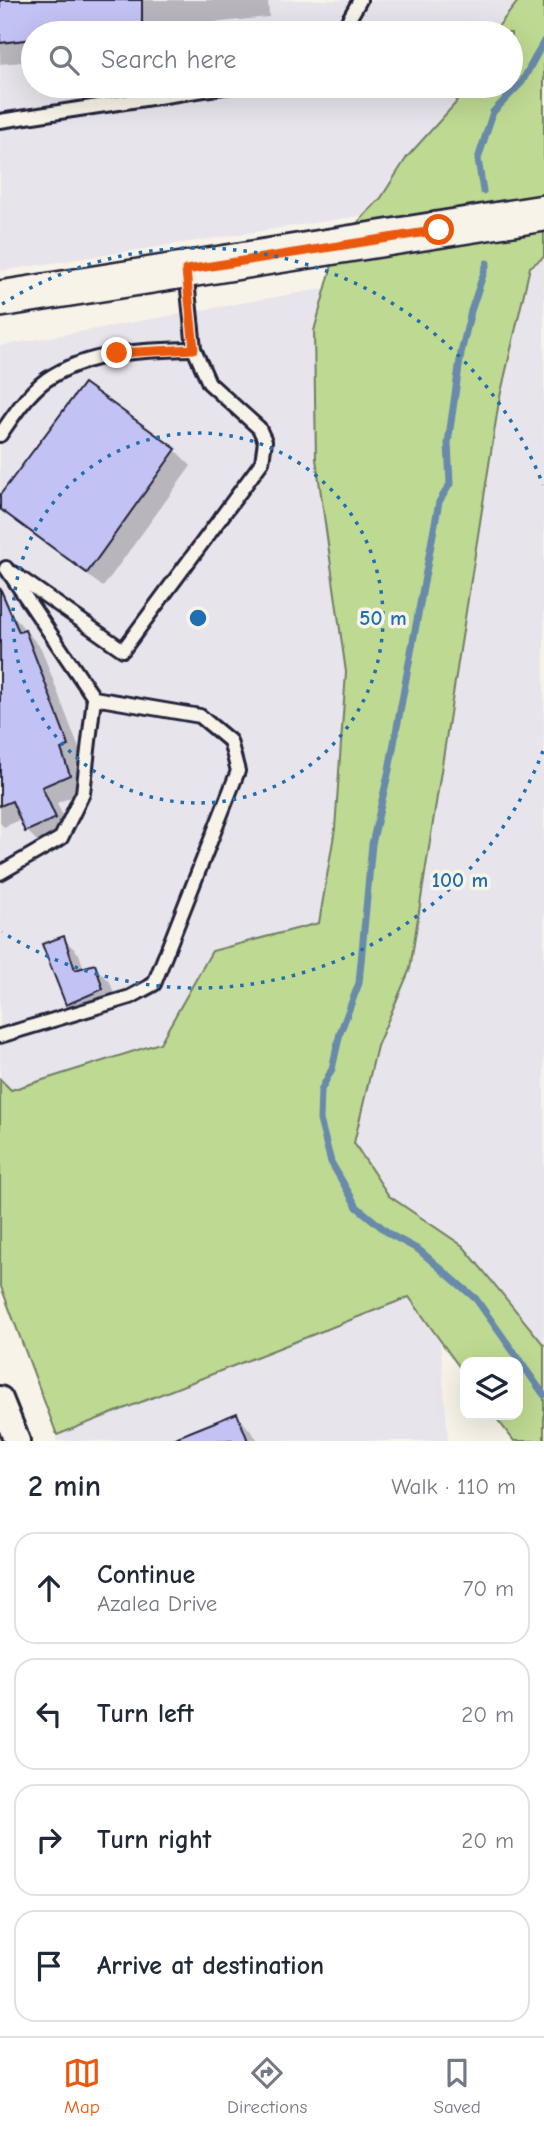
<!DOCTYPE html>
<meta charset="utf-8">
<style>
body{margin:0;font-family:"Comic Neue",sans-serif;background:#f6f6f7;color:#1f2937}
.controls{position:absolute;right:21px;bottom:21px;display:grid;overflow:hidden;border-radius:14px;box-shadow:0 7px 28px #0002}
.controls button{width:63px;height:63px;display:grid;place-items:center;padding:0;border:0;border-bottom:2px solid #e0e1e3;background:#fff;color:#1f2937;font:35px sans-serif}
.stop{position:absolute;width:21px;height:21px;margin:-16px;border:5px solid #ea580c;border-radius:50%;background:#fff}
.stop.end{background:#ea580c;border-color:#fff;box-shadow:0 2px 7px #0008}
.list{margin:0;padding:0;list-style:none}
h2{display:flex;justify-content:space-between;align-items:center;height:91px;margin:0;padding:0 28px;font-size:30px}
h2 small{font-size:23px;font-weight:400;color:#747a83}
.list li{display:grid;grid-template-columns:46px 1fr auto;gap:21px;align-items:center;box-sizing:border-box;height:112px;margin:0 14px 14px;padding:0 14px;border:2px solid #e0e1e3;border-radius:21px}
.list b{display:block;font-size:26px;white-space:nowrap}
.list p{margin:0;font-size:23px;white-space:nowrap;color:#747a83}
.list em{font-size:23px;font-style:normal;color:#747a83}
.icon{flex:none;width:38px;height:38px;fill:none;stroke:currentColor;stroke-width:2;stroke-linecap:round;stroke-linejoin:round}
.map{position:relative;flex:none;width:544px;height:1441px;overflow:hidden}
.search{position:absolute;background:#fff;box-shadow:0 7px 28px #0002;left:21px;right:21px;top:21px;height:77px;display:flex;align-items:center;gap:18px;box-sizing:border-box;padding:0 24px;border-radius:38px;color:#747a83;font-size:26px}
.sheet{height:595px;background:#fff}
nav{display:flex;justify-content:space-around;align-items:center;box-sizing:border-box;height:98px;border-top:2px solid #e0e1e3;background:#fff;font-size:19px;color:#747a83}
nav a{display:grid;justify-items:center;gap:4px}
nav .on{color:#ea580c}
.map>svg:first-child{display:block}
.built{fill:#e7e4ec}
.green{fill:#bed991;stroke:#707e66;stroke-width:2}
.shadow{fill:#0003}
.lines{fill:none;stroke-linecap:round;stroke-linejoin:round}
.stream{stroke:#688aab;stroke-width:7}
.building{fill:#c3c2f4;stroke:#22223b;stroke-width:2}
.lane-casing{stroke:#22223b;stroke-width:18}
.street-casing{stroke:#22223b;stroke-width:30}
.secondary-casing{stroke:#22223b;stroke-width:40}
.lane{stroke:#f7f3e8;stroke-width:12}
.street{stroke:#f7f3e8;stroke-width:24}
.secondary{stroke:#f7f3e8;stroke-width:35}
.route{stroke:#ea580c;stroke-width:9}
.ring{fill:none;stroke:#1f6fb2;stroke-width:3.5;stroke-dasharray:3.5 7}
.centre{fill:#1f6fb2;stroke:#f7f3e8;stroke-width:3.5}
.ring-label{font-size:21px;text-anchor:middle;font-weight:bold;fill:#1f6fb2;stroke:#f7f3e8;stroke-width:7;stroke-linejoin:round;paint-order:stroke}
</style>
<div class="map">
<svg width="544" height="1441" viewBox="0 0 544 1441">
<rect width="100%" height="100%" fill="#f7f3e8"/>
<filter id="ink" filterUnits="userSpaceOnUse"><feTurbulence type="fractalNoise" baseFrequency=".0143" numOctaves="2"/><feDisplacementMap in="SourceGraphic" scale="14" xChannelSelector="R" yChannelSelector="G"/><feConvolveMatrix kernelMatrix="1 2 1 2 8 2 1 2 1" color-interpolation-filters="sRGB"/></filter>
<g filter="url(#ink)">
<g class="built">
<polygon points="0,0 519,0 493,33 33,33 33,86 464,86 455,104 407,157 381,198 365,215 0,271"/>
<polygon points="544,213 544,1345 463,1246 389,1196 354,1143 377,1046 410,968 499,401"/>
<polygon points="326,288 314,331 316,452 346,672 335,829 319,923 212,951 160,1043 10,1091 0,1079 0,346"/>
<polygon points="409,1297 440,1339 448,1441 56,1441 57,1435"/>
</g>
<polygon class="green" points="519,0 544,0 544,257 530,267 499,401 410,969 377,1046 354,1143 389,1196 463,1246 544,1345 544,1441 514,1441 494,1415 518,1415 518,1362 465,1362 465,1375 409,1297 57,1435 0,1284 0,1079 11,1090 160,1043 212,951 319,923 335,829 346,672 316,459 314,331 338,243 381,198 407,157 455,104 464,86 511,86 511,33 493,33"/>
<g class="shadow">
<polygon points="0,0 268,0 269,17 162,28 161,33 33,33 33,61 0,64"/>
<polygon points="175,450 191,466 103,587 0,509 0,498"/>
<polygon points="8,610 41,648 84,762 76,765 85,791 57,803 71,834 43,847 27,831 22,819 4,827 0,823 0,613"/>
<polygon points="63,938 79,954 84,969 94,966 110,982 118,1005 83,1021 67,1004"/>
<polygon points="237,1415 259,1441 172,1441"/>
</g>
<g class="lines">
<g class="stream">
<polyline points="483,191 478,159 493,112 522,82 544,41"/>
<polyline points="487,263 471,311 461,353 448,443 450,484 439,502 389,770 372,844 359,983 340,1033 332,1069 321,1090 320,1120 331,1162 357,1207 391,1235 419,1250 476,1299 544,1395"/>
</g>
</g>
<g class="building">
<polygon points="0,0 142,0 142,28 95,33 33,33 33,39 0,43"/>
<polygon points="84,383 176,449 87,573 0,509 0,495"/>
<polygon points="0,588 19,632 25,630 69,746 61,749 70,775 42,787 56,818 25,832 12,801 0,806"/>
<polygon points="64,936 75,970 95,964 103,989 66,1005 42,944"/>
<polygon points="237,1413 248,1441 170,1441 170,1440"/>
</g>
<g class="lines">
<g class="lane-casing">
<g id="lane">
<polyline points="341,33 360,0"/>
<polyline points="0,121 230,86"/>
<path d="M0 435C13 416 27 394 46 380 88 351 144 350 194 349"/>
<polyline points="13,573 123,650 262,462 265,441 259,428 209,383 194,349 186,270"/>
<polyline points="0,873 61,838 83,793 94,698"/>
<polyline points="0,1036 130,997 154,984 238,771 230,741 200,716 94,698 6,568"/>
</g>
</g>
<g class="street-casing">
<polyline id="street" points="0,1399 17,1441"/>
</g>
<g class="secondary-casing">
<polyline id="secondary" points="0,299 544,213"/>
</g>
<use href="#lane" class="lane"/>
<use href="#street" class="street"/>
<use href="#secondary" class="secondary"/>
</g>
</g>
<g class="lines" filter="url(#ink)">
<polyline class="route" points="117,353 194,349 186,270 439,230"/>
</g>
<g class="ring">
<circle cx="198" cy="618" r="185"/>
<path d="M543 751A370 370 0 0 1 2 932M2 304A370 370 0 0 1 543 485"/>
</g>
<circle cx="198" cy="618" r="10" class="centre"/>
<g class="ring-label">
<text x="383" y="625">50 m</text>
<text x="460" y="887">100 m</text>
</g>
</svg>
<div class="controls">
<button><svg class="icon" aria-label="layers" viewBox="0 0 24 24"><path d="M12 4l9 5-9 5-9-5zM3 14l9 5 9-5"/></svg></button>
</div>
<div class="stop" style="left:439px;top:230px"></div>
<div class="stop end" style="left:117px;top:353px"></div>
<div class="search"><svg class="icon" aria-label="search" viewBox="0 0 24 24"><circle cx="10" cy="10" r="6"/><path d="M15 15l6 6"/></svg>Search here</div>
</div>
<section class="sheet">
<h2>2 min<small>Walk · 110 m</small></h2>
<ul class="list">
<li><svg class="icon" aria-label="ahead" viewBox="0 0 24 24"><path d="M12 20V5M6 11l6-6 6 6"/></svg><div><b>Continue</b><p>Azalea Drive</p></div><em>70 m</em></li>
<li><svg class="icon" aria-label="left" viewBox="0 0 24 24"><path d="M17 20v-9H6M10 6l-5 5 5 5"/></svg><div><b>Turn left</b></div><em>20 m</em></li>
<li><svg class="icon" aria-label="right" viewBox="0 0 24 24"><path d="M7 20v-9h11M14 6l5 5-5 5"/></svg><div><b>Turn right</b></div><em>20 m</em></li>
<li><svg class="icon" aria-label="arrive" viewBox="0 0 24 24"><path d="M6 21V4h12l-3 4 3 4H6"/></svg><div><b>Arrive at destination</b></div></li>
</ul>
</section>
<nav>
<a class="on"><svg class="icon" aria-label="map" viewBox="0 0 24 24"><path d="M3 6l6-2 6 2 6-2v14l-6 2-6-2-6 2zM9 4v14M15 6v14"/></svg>Map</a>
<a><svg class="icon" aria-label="directions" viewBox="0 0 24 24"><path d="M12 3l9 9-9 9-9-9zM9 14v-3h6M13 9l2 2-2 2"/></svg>Directions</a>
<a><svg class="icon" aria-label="saved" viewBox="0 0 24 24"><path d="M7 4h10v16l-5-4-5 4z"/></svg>Saved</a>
</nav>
